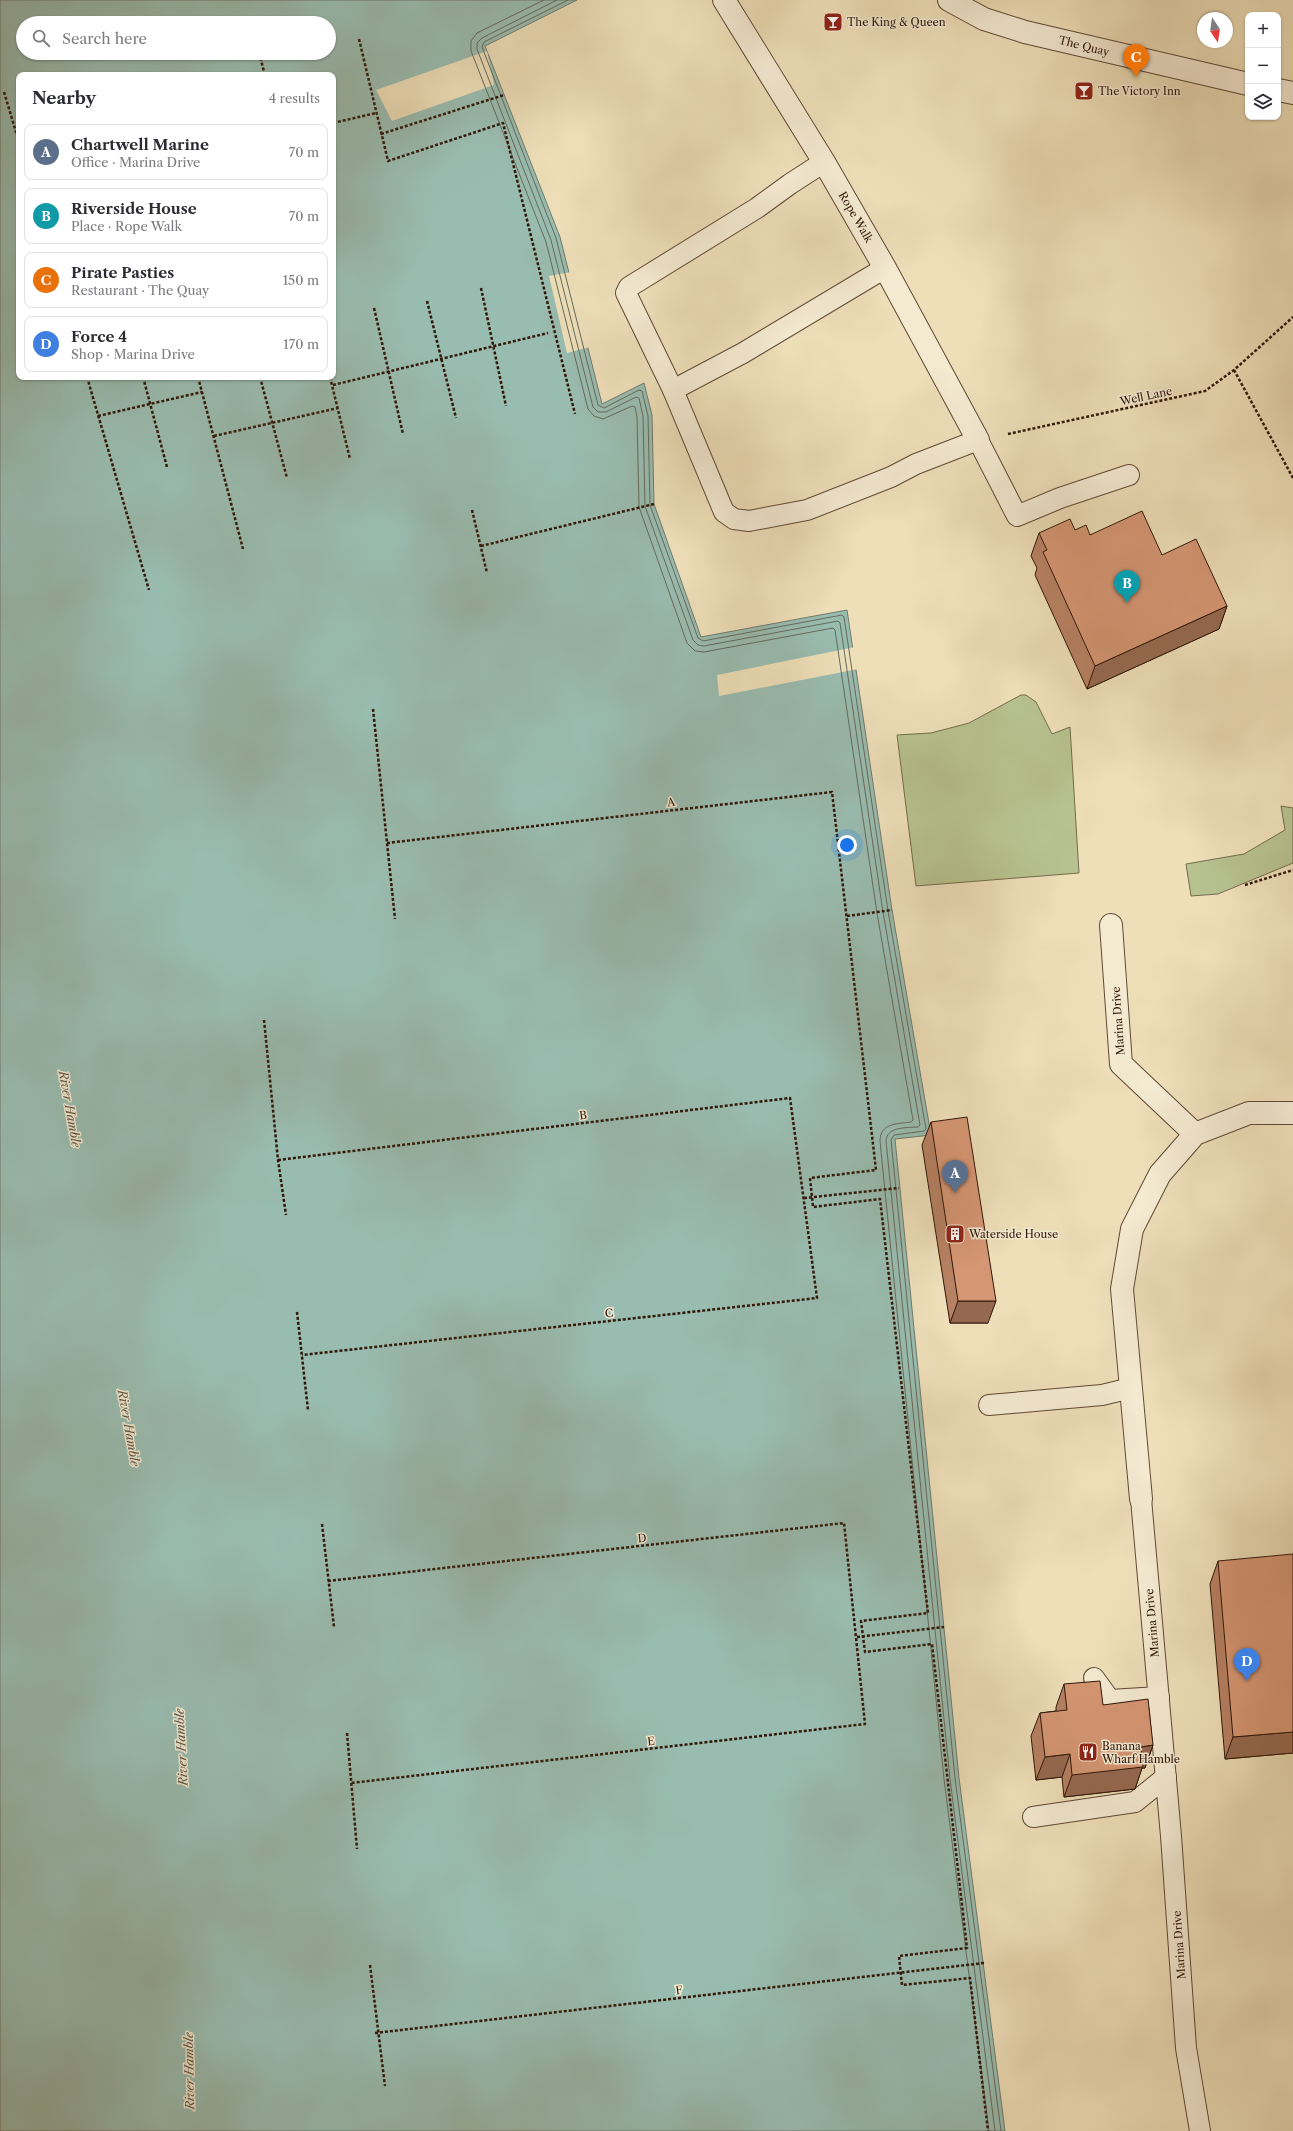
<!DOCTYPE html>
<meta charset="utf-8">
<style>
body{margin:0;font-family:"Libre Caslon Text",serif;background:#f7f7f7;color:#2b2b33}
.controls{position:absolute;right:12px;top:12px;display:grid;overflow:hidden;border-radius:8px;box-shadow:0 1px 3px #0004}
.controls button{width:36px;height:36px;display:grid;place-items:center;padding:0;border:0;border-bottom:1px solid #e1e1e2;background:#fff;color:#2b2b33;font:20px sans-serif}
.compass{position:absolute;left:1197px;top:12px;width:36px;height:36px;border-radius:50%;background:#fff;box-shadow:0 1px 3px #0004;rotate:167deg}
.you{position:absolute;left:847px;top:845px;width:14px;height:14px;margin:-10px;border:3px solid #fff;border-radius:50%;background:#1a73e8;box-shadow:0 0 0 6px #1a73e833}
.badge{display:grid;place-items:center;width:26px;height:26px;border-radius:50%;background:#111827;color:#fff;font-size:13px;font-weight:700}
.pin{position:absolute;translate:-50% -33px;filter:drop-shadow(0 1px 2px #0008)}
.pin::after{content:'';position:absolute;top:21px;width:14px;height:12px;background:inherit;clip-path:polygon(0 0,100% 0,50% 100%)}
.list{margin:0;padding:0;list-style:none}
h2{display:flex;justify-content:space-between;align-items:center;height:52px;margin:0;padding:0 16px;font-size:17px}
h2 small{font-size:13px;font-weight:400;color:#7c7c81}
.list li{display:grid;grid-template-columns:26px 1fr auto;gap:12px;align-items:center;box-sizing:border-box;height:56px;margin:0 8px 8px;padding:0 8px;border:1px solid #e1e1e2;border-radius:8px}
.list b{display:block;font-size:15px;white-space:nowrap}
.list p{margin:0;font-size:13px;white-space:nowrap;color:#7c7c81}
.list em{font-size:13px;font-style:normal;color:#7c7c81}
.icon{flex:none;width:22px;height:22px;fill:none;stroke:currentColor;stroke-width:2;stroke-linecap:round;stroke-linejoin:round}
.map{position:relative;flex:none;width:1293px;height:2131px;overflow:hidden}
.search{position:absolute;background:#fff;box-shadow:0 1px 3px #0004;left:16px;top:16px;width:320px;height:44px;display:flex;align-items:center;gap:10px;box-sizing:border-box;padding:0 14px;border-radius:22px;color:#7c7c81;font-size:15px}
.panel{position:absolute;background:#fff;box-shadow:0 1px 3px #0004;left:16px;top:72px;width:320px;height:308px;border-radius:8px}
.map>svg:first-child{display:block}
.green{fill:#b7c290;stroke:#746c4c}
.water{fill:#99bcb0;stroke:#6f7a6d;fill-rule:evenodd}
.pier{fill:#eedfb9}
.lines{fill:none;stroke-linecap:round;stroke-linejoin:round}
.shore{stroke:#646a5c;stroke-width:1}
.service-casing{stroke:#604935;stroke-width:22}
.minor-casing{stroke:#604935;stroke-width:24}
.path{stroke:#301709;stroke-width:2.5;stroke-dasharray:3 2;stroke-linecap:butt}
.service{stroke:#f4ead2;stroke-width:20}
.minor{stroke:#f4ead2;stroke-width:22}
.wall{fill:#b78163;stroke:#301709}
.shaded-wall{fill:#956950;stroke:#301709}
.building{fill:#d59673;stroke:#301709}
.labels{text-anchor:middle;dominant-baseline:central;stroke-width:3;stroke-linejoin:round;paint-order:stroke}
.poi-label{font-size:11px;fill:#301709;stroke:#f4ead2;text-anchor:start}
.street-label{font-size:11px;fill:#301709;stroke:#f4ead2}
.water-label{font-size:12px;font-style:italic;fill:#555143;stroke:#f4ead2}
</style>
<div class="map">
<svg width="1293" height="2131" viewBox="0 0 1293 2131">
<rect width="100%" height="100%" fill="#eedfb9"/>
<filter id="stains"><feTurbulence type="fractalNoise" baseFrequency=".005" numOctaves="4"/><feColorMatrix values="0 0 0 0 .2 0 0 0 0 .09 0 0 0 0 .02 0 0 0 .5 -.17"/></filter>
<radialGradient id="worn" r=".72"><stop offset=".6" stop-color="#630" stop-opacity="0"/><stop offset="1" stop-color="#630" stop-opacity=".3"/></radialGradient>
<g class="green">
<polygon points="1021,695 1026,695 1036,702 1052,734 1070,727 1079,873 916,886 897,735 931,733 969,723"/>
<polygon points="1281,806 1293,808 1293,863 1218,894 1191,896 1186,864 1244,854 1285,830"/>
</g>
<path class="water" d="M0 0H577L485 46 560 237 602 404 644 383 652 415 654 504 701 637 847 610 892 910 931 1135 895 1139 959 1778 1005 2131H0ZM23 23H329V53H23ZM19 75H333V377H19Z"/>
<g class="pier">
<polygon points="487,51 494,85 392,121 376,90"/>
<polygon points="571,272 590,347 567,353 549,276"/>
<polygon points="855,647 858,669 719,696 717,675"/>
</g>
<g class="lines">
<g class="shore">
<path d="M544 0 477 33 471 41V51L546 242 588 409 594 416 603 419 632 406 635 407 637 417 639 507 687 643 695 651 704 652 833 628 835 630 877 913 913 1120 911 1122C897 1124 880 1123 880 1141L944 1779 989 2131"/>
<path d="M557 0 482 38 477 43V49L551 240 593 407 598 412H606L636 397 639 398 643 416 645 506 693 640 698 645 704 646 838 621 840 623 883 912 920 1125 918 1127C907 1128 887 1126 886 1141L950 1779 995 2131"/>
<polyline points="568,0 484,42 482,47 556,238 598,405 604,408 639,390 642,391 648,416 650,505 698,638 703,641 842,615 844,617 888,911 926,1129 924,1131 894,1135 891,1140 955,1778 1001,2131"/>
</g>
<g class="service-casing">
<g id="service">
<polyline points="824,162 790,184 757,208 629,287 626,293 673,390 724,512 734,519 749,521 807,510 891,477 916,464 978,440 1017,516 1060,498 1129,475"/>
<polyline points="673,390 743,353 885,268"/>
<polyline points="989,1405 1102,1395 1131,1388"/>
<polyline points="1141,1499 1171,1836 1186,2048 1200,2131"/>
<polyline points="1094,1678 1110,1700 1159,1697"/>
<polyline points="1033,1817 1135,1802 1166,1777"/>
</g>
</g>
<g class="minor-casing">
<g id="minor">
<polyline points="724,0 824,162 885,268 978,440"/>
<polyline points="949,0 984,19 1025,32 1248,84"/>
<polyline points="1278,90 1293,93"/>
<polyline points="1111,925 1121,1064 1195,1134"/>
<polyline points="1141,1499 1122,1289 1132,1229 1160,1174 1195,1134 1249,1113 1293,1113"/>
</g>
</g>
<g class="path">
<polyline points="359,39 388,161 503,123 575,414"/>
<polyline points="259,53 265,75"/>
<polyline points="4,92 19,142"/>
<polyline points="333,123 376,113"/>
<polyline points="381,134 504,95"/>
<polyline points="481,288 506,406"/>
<polyline points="427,301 456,418"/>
<polyline points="374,308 403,434"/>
<polyline points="1234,370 1293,478"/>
<polyline points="87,377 149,590"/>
<polyline points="143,377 167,467"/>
<polyline points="198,377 243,549"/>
<polyline points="260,377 287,478"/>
<polyline points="330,377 350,459"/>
<polyline points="333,385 548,333"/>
<polyline points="98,416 202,392"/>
<polyline points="1008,434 1205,391 1234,370 1293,317"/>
<polyline points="214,436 338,408"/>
<polyline points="472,510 487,573"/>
<polyline points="481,546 654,504"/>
<polyline points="373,709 395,919"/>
<polyline points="387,843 832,792 876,1170 810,1178 813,1207 880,1199 928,1613 861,1621 865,1652 932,1644 967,1948 899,1956 902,1985 970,1978 988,2131"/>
<polyline points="1245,885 1293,870"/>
<polyline points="847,916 892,910"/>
<polyline points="264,1020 278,1160 286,1215"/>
<polyline points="278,1160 790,1098 817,1298 302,1355"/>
<polyline points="804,1198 899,1188"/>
<polyline points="297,1312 308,1410"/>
<polyline points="322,1524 334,1627"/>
<polyline points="328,1581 844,1523 865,1724 351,1783"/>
<polyline points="857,1637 944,1627"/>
<polyline points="347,1733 357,1849"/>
<polyline points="370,1965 385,2086"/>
<polyline points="375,2033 984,1963"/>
</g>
<use href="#service" class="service"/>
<use href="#minor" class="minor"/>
</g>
<g class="wall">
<polygon points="1075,530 1162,555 1227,606 1219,629 1087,689 1035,575 1037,568 1031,556 1039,533"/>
<polygon points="931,1122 988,1323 950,1323 922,1145"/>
<polygon points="1218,1561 1293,1753 1225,1759 1210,1584"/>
<polygon points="1064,1684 1103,1705 1153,1745 1145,1768 1142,1768 1135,1789 1064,1797 1062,1777 1036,1780 1031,1736 1040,1713 1056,1711 1056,1707"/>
</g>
<g class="shaded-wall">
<polygon points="1227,606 1219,629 1087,689 1095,666"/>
<polygon points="958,1301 996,1301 988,1323 950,1323"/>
<polygon points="1293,1732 1293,1753 1225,1759 1233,1737"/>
<polygon points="1153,1745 1145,1768 1142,1768 1135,1789 1064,1797 1072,1775 1141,1747"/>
<polygon points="1070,1754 1062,1777 1036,1780 1045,1757"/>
</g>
<g class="building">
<polygon points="1142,511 1162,555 1196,539 1227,606 1095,666 1043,552 1047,550 1039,533 1070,519 1075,530 1086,525 1090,535"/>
<polygon points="967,1117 996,1301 958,1301 931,1122"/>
<polygon points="1293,1554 1293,1732 1233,1737 1218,1561"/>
<polygon points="1100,1681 1103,1705 1148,1699 1153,1745 1141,1747 1143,1767 1072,1775 1070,1754 1045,1757 1040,1713 1067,1710 1064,1684"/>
</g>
<defs>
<g id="bar-square" transform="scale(1)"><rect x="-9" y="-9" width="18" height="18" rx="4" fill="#8f2418" stroke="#f4ead2"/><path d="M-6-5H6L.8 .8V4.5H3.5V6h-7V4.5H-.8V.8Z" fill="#fff"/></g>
<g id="building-square" transform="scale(1)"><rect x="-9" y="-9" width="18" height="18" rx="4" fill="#8f2418" stroke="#f4ead2"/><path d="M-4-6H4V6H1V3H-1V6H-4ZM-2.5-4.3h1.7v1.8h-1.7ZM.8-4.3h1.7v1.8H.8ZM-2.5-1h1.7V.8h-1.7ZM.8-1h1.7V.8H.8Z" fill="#fff"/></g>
<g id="restaurant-square" transform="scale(1)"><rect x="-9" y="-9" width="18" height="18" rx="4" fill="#8f2418" stroke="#f4ead2"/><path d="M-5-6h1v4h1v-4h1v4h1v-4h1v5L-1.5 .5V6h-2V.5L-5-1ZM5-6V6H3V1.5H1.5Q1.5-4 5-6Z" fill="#fff"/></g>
</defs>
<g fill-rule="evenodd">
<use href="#bar-square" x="833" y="22"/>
<use href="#bar-square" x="1084" y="91"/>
<use href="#building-square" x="955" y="1234"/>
<use href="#restaurant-square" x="1088" y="1752"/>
</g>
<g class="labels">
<g class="poi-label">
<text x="847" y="22">The King &amp; Queen</text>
<text x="1098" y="91">The Victory Inn</text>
<text x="969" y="1234">Waterside House</text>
<text x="1102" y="1746">Banana<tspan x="1102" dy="13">Wharf Hamble</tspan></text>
</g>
<g class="street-label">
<text transform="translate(1084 46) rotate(14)">The Quay</text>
<text transform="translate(856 217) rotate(60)">Rope Walk</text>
<text transform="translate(1146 396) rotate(-12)">Well Lane</text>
<text transform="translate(671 802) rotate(-7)">A</text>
<text transform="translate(1118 1021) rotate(-94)">Marina Drive</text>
<text transform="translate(583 1115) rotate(-7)">B</text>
<text transform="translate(609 1313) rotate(-6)">C</text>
<text transform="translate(642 1538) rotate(-6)">D</text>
<text transform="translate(1152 1623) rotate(-95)">Marina Drive</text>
<text transform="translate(651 1741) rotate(-7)">E</text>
<text transform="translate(1179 1945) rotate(-94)">Marina Drive</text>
<text transform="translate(679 1990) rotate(-7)">F</text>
</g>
<g class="water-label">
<text transform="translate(70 1109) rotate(80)">River Hamble</text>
<text transform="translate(129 1428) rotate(80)">River Hamble</text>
<text transform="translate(181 1747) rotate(-93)">River Hamble</text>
<text transform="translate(189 2071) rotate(-91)">River Hamble</text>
</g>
</g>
<rect width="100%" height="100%" filter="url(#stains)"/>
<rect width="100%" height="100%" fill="url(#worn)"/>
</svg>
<div class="controls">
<button>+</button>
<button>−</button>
<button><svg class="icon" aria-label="layers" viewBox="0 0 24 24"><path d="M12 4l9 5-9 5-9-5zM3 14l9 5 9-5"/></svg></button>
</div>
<svg class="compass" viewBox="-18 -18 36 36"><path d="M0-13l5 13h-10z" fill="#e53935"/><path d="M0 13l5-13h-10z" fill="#7c7c81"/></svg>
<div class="you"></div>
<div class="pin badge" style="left:955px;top:1193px;background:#5c6f8a">A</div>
<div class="pin badge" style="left:1127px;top:603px;background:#0f9aa8">B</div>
<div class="pin badge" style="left:1136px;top:77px;background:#e8710a">C</div>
<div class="pin badge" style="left:1247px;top:1681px;background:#3f7fe0">D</div>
<div class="search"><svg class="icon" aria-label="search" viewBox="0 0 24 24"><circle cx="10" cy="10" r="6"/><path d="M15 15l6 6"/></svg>Search here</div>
<section class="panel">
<h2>Nearby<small>4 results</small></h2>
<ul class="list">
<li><span class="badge" style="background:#5c6f8a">A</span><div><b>Chartwell Marine</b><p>Office · Marina Drive</p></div><em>70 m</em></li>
<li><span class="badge" style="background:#0f9aa8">B</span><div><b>Riverside House</b><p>Place · Rope Walk</p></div><em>70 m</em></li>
<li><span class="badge" style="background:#e8710a">C</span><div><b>Pirate Pasties</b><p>Restaurant · The Quay</p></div><em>150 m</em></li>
<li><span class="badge" style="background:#3f7fe0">D</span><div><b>Force 4</b><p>Shop · Marina Drive</p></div><em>170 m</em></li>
</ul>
</section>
</div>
